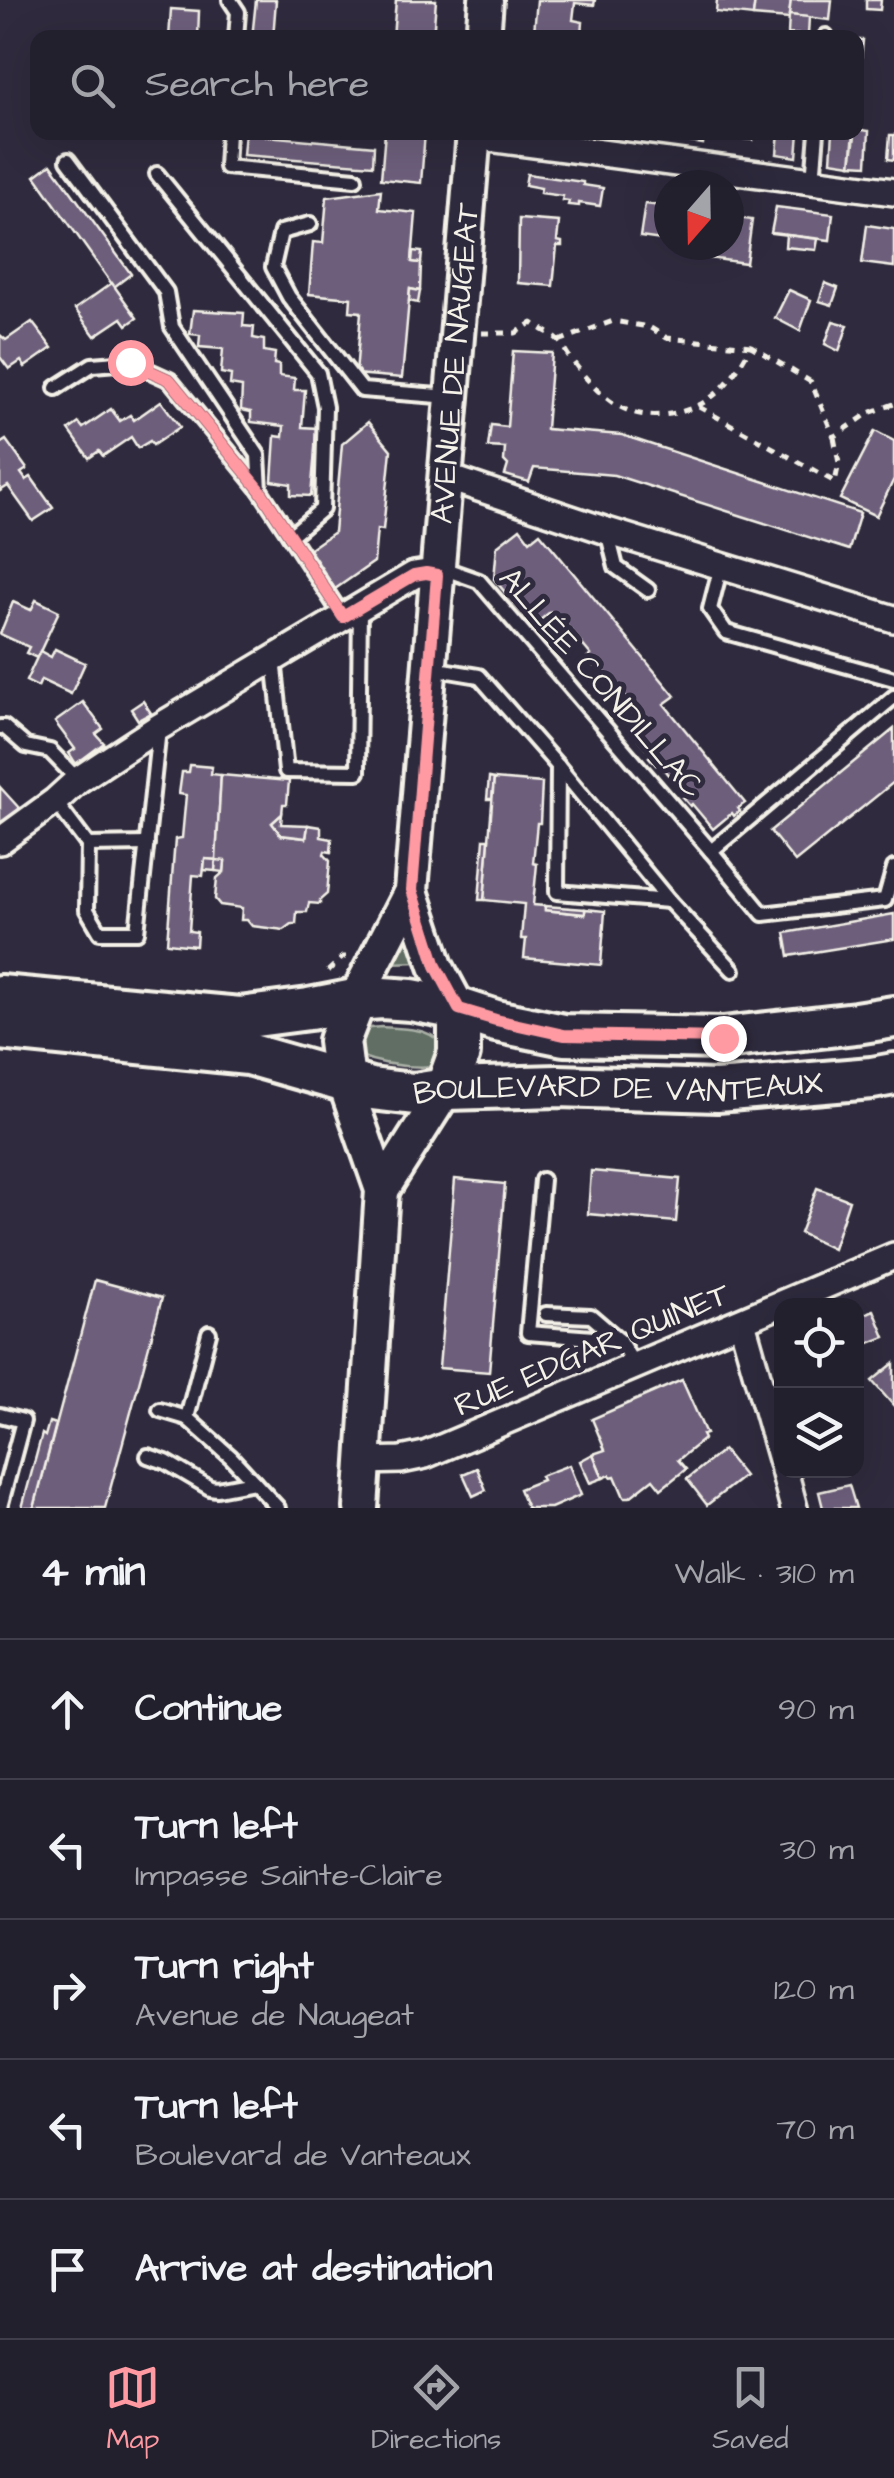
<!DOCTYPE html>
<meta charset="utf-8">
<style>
body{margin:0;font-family:"Architects Daughter",sans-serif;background:#2b2836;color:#f1f3f6}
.controls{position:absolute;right:30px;bottom:30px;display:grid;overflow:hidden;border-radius:20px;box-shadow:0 10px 40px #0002}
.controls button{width:90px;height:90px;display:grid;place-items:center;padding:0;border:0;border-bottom:2px solid #403e4a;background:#23202e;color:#f1f3f6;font:50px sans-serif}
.compass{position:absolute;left:654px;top:170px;width:90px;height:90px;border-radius:50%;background:#23202e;box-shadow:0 10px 40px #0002;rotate:200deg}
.stop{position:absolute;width:30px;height:30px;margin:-22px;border:8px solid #ff9aa2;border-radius:50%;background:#fff}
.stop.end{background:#ff9aa2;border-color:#fff;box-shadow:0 2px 10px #0008}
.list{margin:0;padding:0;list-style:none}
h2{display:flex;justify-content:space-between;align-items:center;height:130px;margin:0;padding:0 40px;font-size:42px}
h2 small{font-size:32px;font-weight:400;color:#a3a3aa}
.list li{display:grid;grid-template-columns:65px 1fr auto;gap:30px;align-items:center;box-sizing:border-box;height:140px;padding:0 40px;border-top:2px solid #403e4a}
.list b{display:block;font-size:38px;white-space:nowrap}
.list p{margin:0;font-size:32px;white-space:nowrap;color:#a3a3aa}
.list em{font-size:32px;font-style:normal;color:#a3a3aa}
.icon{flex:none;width:55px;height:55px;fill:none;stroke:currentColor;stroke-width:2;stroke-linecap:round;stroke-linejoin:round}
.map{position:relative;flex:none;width:894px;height:1508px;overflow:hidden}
.search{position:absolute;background:#23202e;box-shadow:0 10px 40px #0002;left:30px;right:30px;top:30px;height:110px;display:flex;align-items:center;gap:25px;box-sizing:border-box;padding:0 35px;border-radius:20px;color:#a3a3aa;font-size:38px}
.sheet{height:830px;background:#23202e}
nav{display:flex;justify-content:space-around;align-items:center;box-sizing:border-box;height:140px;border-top:2px solid #403e4a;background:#23202e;font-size:28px;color:#a3a3aa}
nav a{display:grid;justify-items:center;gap:5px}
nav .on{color:#ff9aa2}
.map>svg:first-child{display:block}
.green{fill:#616e63;stroke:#aab0a6;stroke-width:2.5}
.building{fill:#6d5f7b;stroke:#f4f1e8;stroke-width:2.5}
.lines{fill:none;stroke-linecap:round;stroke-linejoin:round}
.service-casing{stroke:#f4f1e8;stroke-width:20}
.minor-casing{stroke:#f4f1e8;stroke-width:32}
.tertiary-casing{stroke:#f4f1e8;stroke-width:40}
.primary-casing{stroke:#f4f1e8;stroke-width:48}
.path{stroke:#f4f1e8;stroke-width:5;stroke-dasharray:8 8;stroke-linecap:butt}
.service{stroke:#2f2a3d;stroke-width:12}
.minor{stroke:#2f2a3d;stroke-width:25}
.tertiary{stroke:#2f2a3d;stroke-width:32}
.primary{stroke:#2f2a3d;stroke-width:40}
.route{stroke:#ff9aa2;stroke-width:12}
.labels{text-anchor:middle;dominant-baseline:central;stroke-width:10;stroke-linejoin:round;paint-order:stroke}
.street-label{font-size:32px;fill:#f4f1e8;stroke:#2f2a3d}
</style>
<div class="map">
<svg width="894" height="1508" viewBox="0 0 894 1508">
<rect width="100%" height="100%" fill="#2f2a3d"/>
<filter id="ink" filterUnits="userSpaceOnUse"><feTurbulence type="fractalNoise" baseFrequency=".01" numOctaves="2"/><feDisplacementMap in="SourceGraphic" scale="20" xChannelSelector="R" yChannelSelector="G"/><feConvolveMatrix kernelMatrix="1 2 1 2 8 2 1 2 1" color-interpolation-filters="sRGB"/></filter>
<g filter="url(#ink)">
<g class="green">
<polygon points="404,927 413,928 420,962 388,963"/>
<path d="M381 1027C407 1029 433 1026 446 1051L437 1066C411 1068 382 1065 357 1055L360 1029Z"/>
</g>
<g class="building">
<polygon points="256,0 276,0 273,38 252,38"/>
<polygon points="396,0 436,0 433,38 393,38"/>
<polygon points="537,0 595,0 594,5 575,3 573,20 583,22 582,35 534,32"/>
<polygon points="717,0 755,0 753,16 716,12"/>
<polygon points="755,0 791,0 789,19 753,16"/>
<polygon points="791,0 832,0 830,20 789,15"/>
<polygon points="866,0 881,0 880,10 866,9"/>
<polygon points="171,9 199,11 198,38 169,38"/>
<polygon points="789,15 809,17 808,35 788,34"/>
<polygon points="534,32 573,34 572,38 534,38"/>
<polygon points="856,40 863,40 856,108"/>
<polygon points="856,129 869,131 867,165 851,164"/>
<polygon points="245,132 266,132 265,136 374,146 373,165 243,155"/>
<polygon points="385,132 425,132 421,183 381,179"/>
<polygon points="692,132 704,132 703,144 690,142"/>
<polygon points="704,132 754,132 753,140 704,135"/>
<polygon points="779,132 799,132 797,157 777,154"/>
<polygon points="833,132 854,132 851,164 831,161"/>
<polygon points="890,135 894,135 894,160 888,159"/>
<polygon points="51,164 131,274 114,287 35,176"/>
<polygon points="527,174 583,182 583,185 603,188 600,206 579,203 579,206 568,205 569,201 562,200 563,196 540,193 541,188 525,185"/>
<polygon points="381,190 379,209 416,213 412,262 421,263 420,291 410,289 402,378 356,374 361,312 350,311 351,298 309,294 313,242 323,243 327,197"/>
<polygon points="645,204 669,207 669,241 640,237"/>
<polygon points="729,207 731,208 730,217 752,220 746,263 708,258 710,245 729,245"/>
<polygon points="776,207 833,214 830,240 771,233"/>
<polygon points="519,219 559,222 557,241 562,242 562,246 557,246 553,286 518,283"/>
<polygon points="867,225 894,229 894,267 862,263"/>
<polygon points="786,235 818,239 816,250 785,247"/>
<polygon points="413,251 422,252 421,263 412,262"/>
<polygon points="112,283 137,318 127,325 122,318 95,336 75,309"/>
<polygon points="825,283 838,288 832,305 819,301"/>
<polygon points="410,289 420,291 418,303 409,301"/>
<polygon points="789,290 811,300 800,331 775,318"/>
<polygon points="193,310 244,313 243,326 254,327 253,338 264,340 264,351 275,353 274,364 279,365 279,376 295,378 294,390 305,390 302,427 317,428 311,496 291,495 291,484 272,481 275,436 283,437 284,426 251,422 251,412 241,410 242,387 230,385 231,375 221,373 223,349 199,347 200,335 190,334"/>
<polygon points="833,321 848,325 839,351 825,344"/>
<polygon points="32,322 52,348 25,367 21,361 9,369 0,357 0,335 6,340"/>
<polygon points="513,351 552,353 546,429 622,435 860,513 849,550 614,475 534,468 529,482 505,475 508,465 504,461 505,448 488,447 491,425 507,427"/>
<polygon points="161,401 180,427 153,445 150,441 138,448 131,437 103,456 99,451 89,458 69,430 79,423 83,428 111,409 120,421 130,415 134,420"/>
<polygon points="368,422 391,450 383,530 377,529 374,562 335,589 307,551 334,532 342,444"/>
<polygon points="875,431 894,441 894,479 876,516 840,499"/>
<polygon points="6,440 27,469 21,473 26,480 31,477 53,508 33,521 8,486 0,491 0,444"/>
<polygon points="520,528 530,541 540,533 675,696 664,704 745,803 738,808 740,811 734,816 732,813 713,829 692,804 690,806 683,798 686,796 659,764 656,765 649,757 652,755 632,731 644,720 636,710 632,712 626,703 629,701 598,664 594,666 587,658 591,655 560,618 557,620 550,612 533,626 494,579 497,546"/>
<polygon points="36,600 59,611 37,658 26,653 29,647 0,634 13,602 31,610"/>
<polygon points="55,649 85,663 71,694 41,680 38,687 26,681 40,651 51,657"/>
<polygon points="143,701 151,713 138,720 131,709"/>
<polygon points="83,702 103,729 96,734 104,743 76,764 69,753 75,749 55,722"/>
<polygon points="894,729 894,782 795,862 770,831"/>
<polygon points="190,765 212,767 211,774 221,775 216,860 205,859 203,876 193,875 189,931 197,932 196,946 167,943 175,839 182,838 186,795 179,794 182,772 189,772"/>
<polygon points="221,775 289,781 287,804 283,804 282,814 272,823 281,835 306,838 308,825 321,827 321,837 332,839 331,852 325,851 324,854 330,861 327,894 320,900 320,904 309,903 307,912 297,912 296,924 292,924 284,930 252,926 247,920 241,920 242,908 220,905 215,899 217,878 224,872 225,861 216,860"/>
<polygon points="489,778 494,779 492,799 487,799"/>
<polygon points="494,779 542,783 540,823 537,823 533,863 537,864 533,905 545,906 545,910 585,914 585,909 605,911 601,965 524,958 526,939 521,939 524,904 484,900"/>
<polygon points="0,787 20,809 0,825"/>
<polygon points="282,814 281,824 308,825 306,838 281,835 272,823"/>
<polygon points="484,839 489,839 484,900 479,900"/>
<polygon points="205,859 216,860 215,871 204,870"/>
<polygon points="216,860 225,861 224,872 215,871"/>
<polygon points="545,906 585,909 585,914 545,910"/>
<polygon points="894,914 894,939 789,956 785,933"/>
<polygon points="591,1171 680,1179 676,1222 588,1214"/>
<polygon points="455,1179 505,1184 489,1372 439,1368"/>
<polygon points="817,1188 849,1200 833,1249 800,1233"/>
<polygon points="95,1280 162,1298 105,1508 34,1508"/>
<polygon points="874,1310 885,1337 856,1348 856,1318"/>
<polygon points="894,1363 894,1406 872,1381"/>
<polygon points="682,1380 706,1434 702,1435 704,1439 678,1460 686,1469 661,1489 653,1479 630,1497 624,1497 615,1476 611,1477 610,1475 603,1478 593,1454 605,1450 592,1419"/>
<polygon points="49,1422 56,1424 34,1508 22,1508 42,1434 45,1436"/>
<polygon points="723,1450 744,1476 707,1505 687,1479"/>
<polygon points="593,1454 603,1478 590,1483 580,1461"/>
<polygon points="569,1465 581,1495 551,1508 527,1508 519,1489 542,1480 540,1476"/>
<polygon points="477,1468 486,1490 473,1496 463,1474"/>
<polygon points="849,1485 856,1508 823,1508 819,1492"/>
</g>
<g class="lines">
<g class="service-casing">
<g id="service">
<polyline points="230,0 238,12 236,38"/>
<polyline points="825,38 826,36"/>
<polyline points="228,132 226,167 355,179"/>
<polyline points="68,160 166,292 172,327 258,455 260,490 343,617"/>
<polyline points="157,174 318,373 325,407 322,509 290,536"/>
<polyline points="813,181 817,132"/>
<polyline points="310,224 281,232 273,267 289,297 362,390 451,397"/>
<polyline points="56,388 92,365 130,362 170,380 260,490"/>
<polyline points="607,531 616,567 648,590"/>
<polyline points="721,566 710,609 726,632 894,679"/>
<polyline points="439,567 479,581 711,851 894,697"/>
<polyline points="274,659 286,771 358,772 360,608"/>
<polyline points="431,668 479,676 558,766 669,901 733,970"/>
<polyline points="0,727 4,727 26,746 50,751 78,780"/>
<polyline points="558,766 557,892 669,901"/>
<polyline points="55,801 88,845 87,910 100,932 137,932 159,729"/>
<polyline points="88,845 147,844"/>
<polyline points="711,851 763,914 885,900 894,868"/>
<polyline points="542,1180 528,1333 619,1340 635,1366"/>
<polyline points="546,1314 591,1316 619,1340"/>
<polyline points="209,1333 187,1418 231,1457 278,1508"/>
<polyline points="160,1410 187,1418"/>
<polyline points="0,1415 23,1421 0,1507"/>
<polyline points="148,1456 166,1462 210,1488 217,1489 254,1482"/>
</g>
</g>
<g class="minor-casing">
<g id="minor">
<polyline points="474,136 894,192"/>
<polyline points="446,477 607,531 894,619"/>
<polyline points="0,841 55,801 78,780 159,727 414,575 427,573 437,575"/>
<polyline points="742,1322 782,1463"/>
<polyline points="365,1461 401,1460 425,1455 894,1256"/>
<polyline points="784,1470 794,1508"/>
</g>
</g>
<g class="tertiary-casing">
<g id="tertiary">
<polyline points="483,38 486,0"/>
<polyline points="411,891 436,966 459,1009"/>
<path id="s1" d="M355 1000 411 891 474 132"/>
<polyline points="344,1081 382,1190 361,1508"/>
<polyline points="382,1190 446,1089"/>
</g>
</g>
<g class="primary-casing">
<g id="primary">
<polyline points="0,996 240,1018 309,1009 355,1000 382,998 411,1000 459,1009 496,1021 564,1035 723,1038 856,1023 894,1017"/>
<path id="s2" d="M0 1029 248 1054 371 1089 414 1094 446 1089 558 1086 717 1091 872 1078 894 1074"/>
<polyline points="344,1081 339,1041 355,1000"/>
<polyline points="446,1089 459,1053 459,1009"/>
</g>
</g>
<g class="path">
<path d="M482 333H516L532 323C540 329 551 333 558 340 563 345 566 353 571 359 601 399 628 425 680 412 716 403 734 377 751 346L811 382 834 437 869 413 894 404"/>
<polyline points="559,341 613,321 649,327 667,338 751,346"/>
<polyline points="699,407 835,482 839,463 834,437"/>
<polyline points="328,971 343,957 346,957"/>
</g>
<use href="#service" class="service"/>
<use href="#minor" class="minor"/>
<use href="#tertiary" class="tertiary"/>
<use href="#primary" class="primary"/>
</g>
</g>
<g class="lines" filter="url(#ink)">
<polyline class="route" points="130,362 170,380 260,490 343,617 414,575 426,573 437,575 412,890 436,966 459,1009 496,1020 564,1035 723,1038"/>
</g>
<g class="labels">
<g class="street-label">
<text stroke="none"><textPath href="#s1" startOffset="652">AVENUE DE NAUGEAT</textPath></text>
<text transform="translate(601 683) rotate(49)">ALLÉE CONDILLAC</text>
<text stroke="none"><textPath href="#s2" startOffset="625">BOULEVARD DE VANTEAUX</textPath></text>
<text transform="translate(592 1350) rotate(-23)">RUE EDGAR QUINET</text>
</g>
</g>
</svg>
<div class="controls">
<button><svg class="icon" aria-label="locate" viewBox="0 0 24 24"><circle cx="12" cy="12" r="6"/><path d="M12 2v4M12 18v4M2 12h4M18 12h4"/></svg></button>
<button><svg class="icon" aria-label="layers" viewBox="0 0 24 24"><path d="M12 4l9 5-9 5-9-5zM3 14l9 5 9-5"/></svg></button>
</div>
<svg class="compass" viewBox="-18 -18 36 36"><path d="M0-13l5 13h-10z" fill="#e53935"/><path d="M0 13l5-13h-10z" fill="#a3a3aa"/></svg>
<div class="stop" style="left:130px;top:362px"></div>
<div class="stop end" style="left:723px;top:1038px"></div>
<div class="search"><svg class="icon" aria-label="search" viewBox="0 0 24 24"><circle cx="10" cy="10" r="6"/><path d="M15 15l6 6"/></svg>Search here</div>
</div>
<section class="sheet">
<h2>4 min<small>Walk · 310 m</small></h2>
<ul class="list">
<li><svg class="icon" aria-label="ahead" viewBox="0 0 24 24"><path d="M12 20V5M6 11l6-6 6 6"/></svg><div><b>Continue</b></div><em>90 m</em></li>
<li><svg class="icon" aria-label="left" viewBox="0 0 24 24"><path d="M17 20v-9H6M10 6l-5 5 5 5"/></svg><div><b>Turn left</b><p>Impasse Sainte-Claire</p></div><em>30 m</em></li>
<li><svg class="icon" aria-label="right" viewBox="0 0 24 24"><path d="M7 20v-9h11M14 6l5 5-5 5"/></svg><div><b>Turn right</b><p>Avenue de Naugeat</p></div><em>120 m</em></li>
<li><svg class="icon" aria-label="left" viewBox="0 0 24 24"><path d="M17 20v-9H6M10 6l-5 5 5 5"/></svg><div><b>Turn left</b><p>Boulevard de Vanteaux</p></div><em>70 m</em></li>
<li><svg class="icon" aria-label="arrive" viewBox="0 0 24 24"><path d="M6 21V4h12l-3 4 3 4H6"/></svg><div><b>Arrive at destination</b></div></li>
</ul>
</section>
<nav>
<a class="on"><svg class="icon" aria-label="map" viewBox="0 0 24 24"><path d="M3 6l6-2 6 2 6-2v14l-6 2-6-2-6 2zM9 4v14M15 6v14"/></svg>Map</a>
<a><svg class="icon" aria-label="directions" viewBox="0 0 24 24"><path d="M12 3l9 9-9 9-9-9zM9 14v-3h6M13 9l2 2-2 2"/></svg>Directions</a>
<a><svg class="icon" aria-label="saved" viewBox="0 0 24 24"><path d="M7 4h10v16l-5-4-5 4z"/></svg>Saved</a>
</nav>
